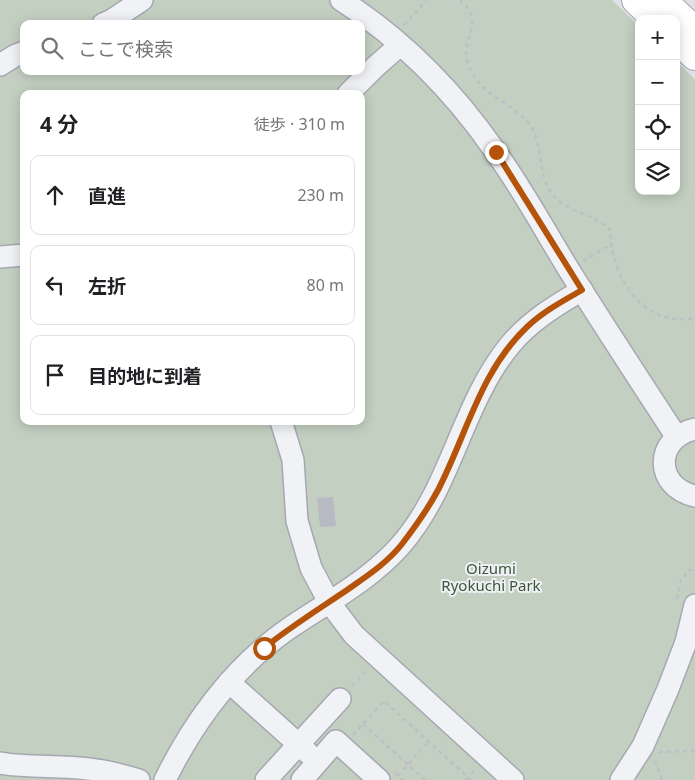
<!DOCTYPE html>
<html lang="ja">
<meta charset="utf-8">
<style>
body{margin:0;font-family:"Noto Sans","Noto Sans JP",sans-serif;background:#f6f6f6;color:#202124}
.controls{position:absolute;right:15px;top:15px;display:grid;overflow:hidden;border-radius:10px;box-shadow:0 2px 12px #0003}
.controls button{width:45px;height:45px;display:grid;place-items:center;padding:0;border:0;border-bottom:1px solid #e0e0e0;background:#fff;color:#202124;font:25px sans-serif}
.stop{position:absolute;width:15px;height:15px;margin:-11px;border:4px solid #b45309;border-radius:50%;background:#fff}
.stop.end{background:#b45309;border-color:#fff;box-shadow:0 1px 5px #0008}
.list{margin:0;padding:0;list-style:none}
h2{display:flex;justify-content:space-between;align-items:center;height:65px;margin:0;padding:0 20px;font-size:21px}
h2 small{font-size:16px;font-weight:400;color:#757577}
.list li{display:grid;grid-template-columns:32px 1fr auto;gap:15px;align-items:center;box-sizing:border-box;height:80px;margin:0 10px 10px;padding:0 10px;border:1px solid #e0e0e0;border-radius:10px}
.list b{display:block;font-size:19px;white-space:nowrap}
.list em{font-size:16px;font-style:normal;color:#757577}
.icon{flex:none;width:28px;height:28px;fill:none;stroke:currentColor;stroke-width:2;stroke-linecap:round;stroke-linejoin:round}
.map{position:relative;flex:none;width:695px;height:780px;overflow:hidden}
.search{position:absolute;background:#fff;box-shadow:0 2px 12px #0003;left:20px;top:20px;width:345px;height:55px;display:flex;align-items:center;gap:12px;box-sizing:border-box;padding:0 18px;border-radius:10px;color:#757577;font-size:19px}
.panel{position:absolute;background:#fff;box-shadow:0 2px 12px #0003;left:20px;top:90px;width:345px;height:335px;border-radius:10px}
.map>svg:first-child{display:block}
.green{fill:#c3d0c1;fill-rule:evenodd}
.building{fill:#b7bac3}
.lines{fill:none;stroke-linecap:round;stroke-linejoin:round}
.minor-casing{stroke:#a5a8b1;stroke-width:24}
.major-casing{stroke:#a0a4b1;stroke-width:30}
.path{stroke:#bdbfc6;stroke-width:2.5;stroke-dasharray:4 4;stroke-linecap:butt}
.minor{stroke:#f1f2f6;stroke-width:21}
.major{stroke:#fff;stroke-width:28}
.route{stroke:#b45309;stroke-width:6}
.labels{text-anchor:middle;dominant-baseline:central;stroke-width:4;stroke-linejoin:round;paint-order:stroke}
.park-label{font-size:15px;fill:#395738;stroke:#eef0f5}
</style>
<div class="map">
<svg width="695" height="780" viewBox="0 0 695 780">
<rect width="100%" height="100%" fill="#dfe1e7"/>
<path class="green" d="M0 0H612L639 26V191H676V61L695 79V780H0ZM24 24H361V71H24ZM24 94H361V421H24Z"/>
<polygon class="building" points="333,497 336,526 320,527 317,498"/>
<g class="lines">
<g class="minor-casing">
<g id="minor">
<path d="M341 0C402 39 454 92 495 151 522 188 545 231 569 270 604 326 640 381 676 436"/>
<polyline points="103,24 112,20 142,0"/>
<polyline points="0,65 16,55 24,52"/>
<polyline points="348,94 375,67 400,45"/>
<polyline points="0,257 24,255"/>
<polyline points="281,421 293,460 297,521 311,568 329,602 354,635 513,780"/>
<path d="M695 429C654 438 654 487 695 496"/>
<polyline points="229,682 308,753"/>
<path d="M0 763C30 768 60 765 89 769 107 771 122 775 139 780"/>
<path d="M165 780C194 721 234 667 288 629 326 603 369 581 400 546 452 487 461 405 510 345 530 321 555 306 582 290"/>
<polyline points="266,780 340,699"/>
<polyline points="302,780 336,741 379,780"/>
<polyline points="621,780 643,746 668,689 686,642 695,605"/>
</g>
</g>
<g class="major-casing">
<g id="major">
<polyline points="636,0 656,19"/>
<polyline points="662,0 695,31"/>
<polyline points="676,38 695,56"/>
</g>
</g>
<g class="path">
<path d="M460 0C486 23 462 35 467 60 468 66 472 72 475 77 488 98 515 105 530 125 544 145 537 174 552 194 567 213 594 213 610 230 611 276 642 328 695 318"/>
<polyline points="404,25 427,0"/>
<polyline points="583,261 610,245"/>
<polyline points="677,599 681,580 689,570 695,571"/>
<polyline points="352,686 367,670"/>
<polyline points="363,724 425,780"/>
<polyline points="353,735 384,701 471,780"/>
<polyline points="659,752 695,751"/>
<polyline points="655,761 662,780"/>
<polyline points="395,773 403,780"/>
<polyline points="398,776 429,741"/>
<polyline points="466,780 476,769"/>
</g>
<use href="#minor" class="minor"/>
<use href="#major" class="major"/>
</g>
<g class="lines">
<path class="route" d="M264 648C290 627 319 609 347 590 367 576 387 563 402 544 415 527 428 509 438 490 467 434 480 371 528 326 544 311 563 301 582 290L496 152"/>
</g>
<g class="labels">
<g class="park-label">
<text x="491" y="568">Oizumi<tspan x="491" dy="17">Ryokuchi Park</tspan></text>
</g>
</g>
</svg>
<div class="controls">
<button>+</button>
<button>−</button>
<button><svg class="icon" aria-label="locate" viewBox="0 0 24 24"><circle cx="12" cy="12" r="6"/><path d="M12 2v4M12 18v4M2 12h4M18 12h4"/></svg></button>
<button><svg class="icon" aria-label="layers" viewBox="0 0 24 24"><path d="M12 4l9 5-9 5-9-5zM3 14l9 5 9-5"/></svg></button>
</div>
<div class="stop" style="left:264px;top:648px"></div>
<div class="stop end" style="left:496px;top:152px"></div>
<div class="search"><svg class="icon" aria-label="search" viewBox="0 0 24 24"><circle cx="10" cy="10" r="6"/><path d="M15 15l6 6"/></svg>ここで検索</div>
<section class="panel">
<h2>4 分<small>徒歩 · 310 m</small></h2>
<ul class="list">
<li><svg class="icon" aria-label="ahead" viewBox="0 0 24 24"><path d="M12 20V5M6 11l6-6 6 6"/></svg><div><b>直進</b></div><em>230 m</em></li>
<li><svg class="icon" aria-label="left" viewBox="0 0 24 24"><path d="M17 20v-9H6M10 6l-5 5 5 5"/></svg><div><b>左折</b></div><em>80 m</em></li>
<li><svg class="icon" aria-label="arrive" viewBox="0 0 24 24"><path d="M6 21V4h12l-3 4 3 4H6"/></svg><div><b>目的地に到着</b></div></li>
</ul>
</section>
</div>
